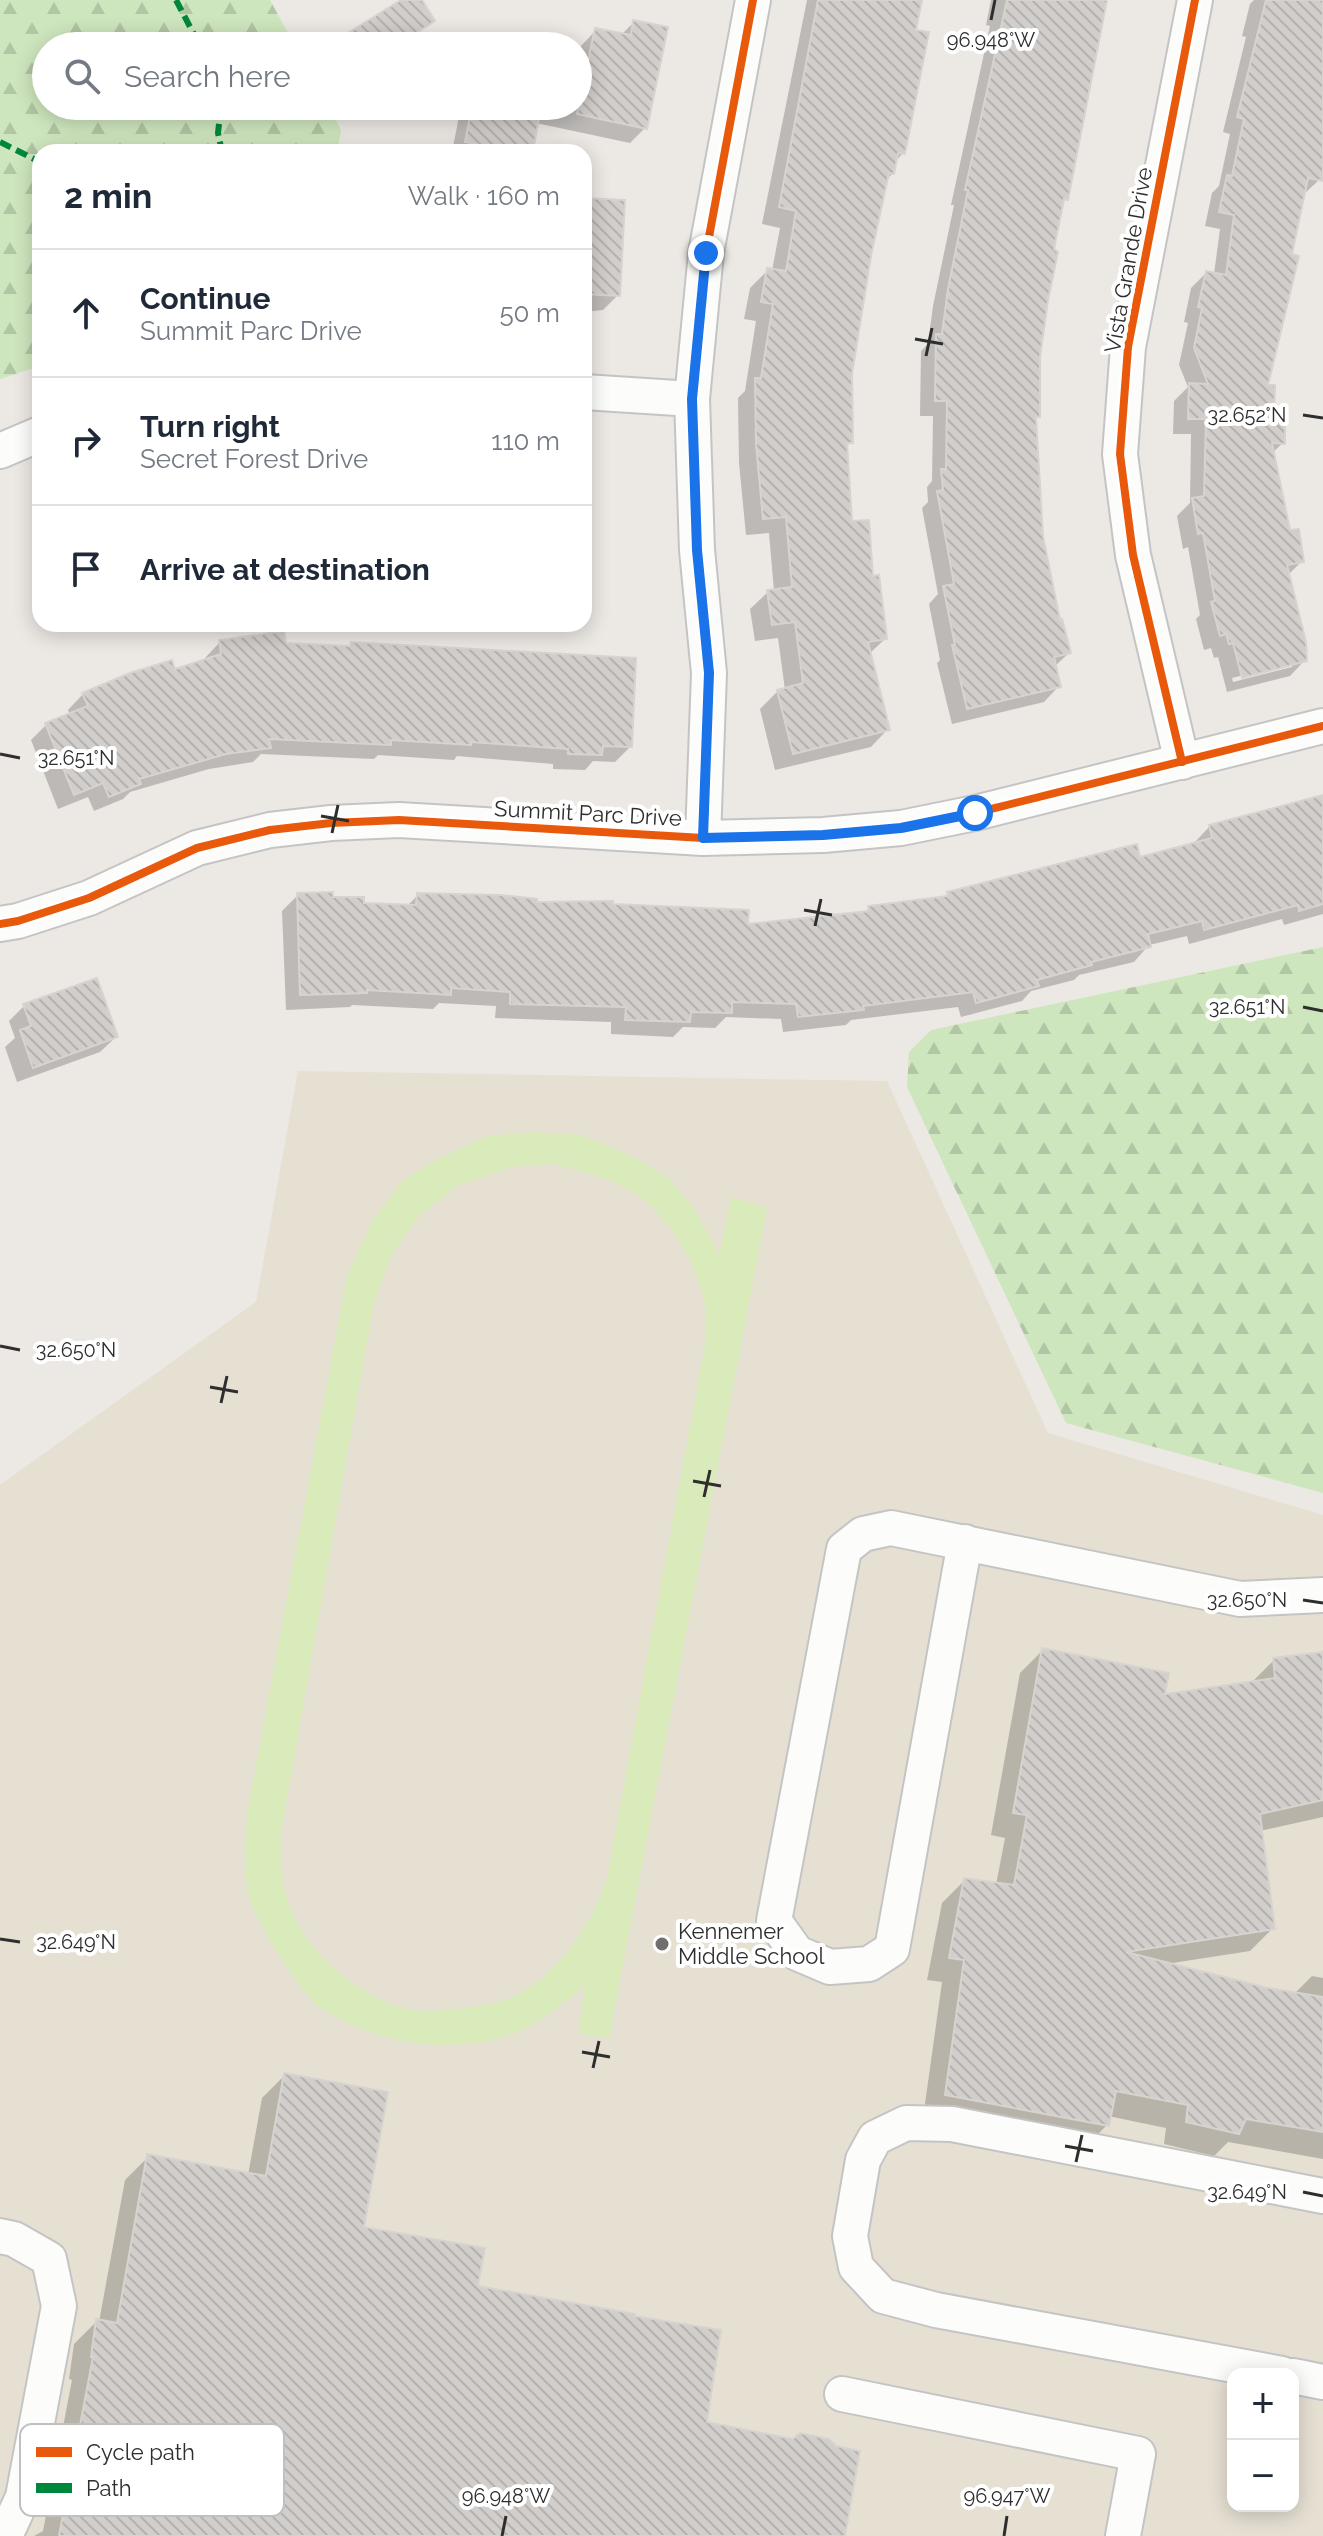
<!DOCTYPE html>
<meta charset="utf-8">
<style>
body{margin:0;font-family:Raleway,sans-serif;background:#f6f6f7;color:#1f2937}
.controls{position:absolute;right:24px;bottom:24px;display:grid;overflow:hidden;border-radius:16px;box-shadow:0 4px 20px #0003}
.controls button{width:72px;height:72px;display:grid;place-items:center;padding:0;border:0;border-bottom:2px solid #e0e1e3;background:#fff;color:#1f2937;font:40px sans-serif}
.stop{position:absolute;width:24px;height:24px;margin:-18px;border:6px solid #1a73e8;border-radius:50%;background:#fff}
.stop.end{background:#1a73e8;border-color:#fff;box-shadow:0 2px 8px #0008}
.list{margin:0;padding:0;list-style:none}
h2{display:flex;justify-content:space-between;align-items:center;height:104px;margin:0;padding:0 32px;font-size:34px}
h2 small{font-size:26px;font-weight:400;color:#747a83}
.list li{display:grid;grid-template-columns:52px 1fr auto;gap:24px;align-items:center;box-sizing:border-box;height:128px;padding:0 32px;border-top:2px solid #e0e1e3}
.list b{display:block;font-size:30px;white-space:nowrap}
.list p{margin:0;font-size:26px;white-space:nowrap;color:#747a83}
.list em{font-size:26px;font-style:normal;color:#747a83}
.icon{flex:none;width:44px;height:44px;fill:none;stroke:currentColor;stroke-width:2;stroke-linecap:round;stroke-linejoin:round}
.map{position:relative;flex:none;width:1323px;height:2536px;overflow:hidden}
.search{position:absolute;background:#fff;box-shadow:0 4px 20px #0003;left:32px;top:32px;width:560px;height:88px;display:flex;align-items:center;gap:20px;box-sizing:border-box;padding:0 28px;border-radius:44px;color:#747a83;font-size:30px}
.panel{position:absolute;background:#fff;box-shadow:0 4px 20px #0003;left:32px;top:144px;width:560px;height:488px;border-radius:24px}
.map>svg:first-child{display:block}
.education{fill:#e6e0d3;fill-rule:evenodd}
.forest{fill:url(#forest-firs)}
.pitch{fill:#d9eabb;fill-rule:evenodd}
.shadow{fill:#0003;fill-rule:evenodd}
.building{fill:url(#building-back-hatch);stroke:#d7d4d0;stroke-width:2}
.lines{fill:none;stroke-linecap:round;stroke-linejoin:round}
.minor-casing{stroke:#c5c4c5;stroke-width:38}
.minor{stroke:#fcfcfb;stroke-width:34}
.quiet{stroke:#00873e;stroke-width:6;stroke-dasharray:12 6;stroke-linecap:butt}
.cycleway-casing{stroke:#fff;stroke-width:13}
.cycleway{stroke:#e8590c;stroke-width:8}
.route{stroke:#1a73e8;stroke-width:10}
.ticks{fill:none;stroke:#2e2e2e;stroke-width:3}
.poi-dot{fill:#706f6e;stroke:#fff;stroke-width:3}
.labels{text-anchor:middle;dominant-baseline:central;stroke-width:8;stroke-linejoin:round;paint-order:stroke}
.street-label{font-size:22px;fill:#2e2e2e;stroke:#fff}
.poi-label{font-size:22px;fill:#2e2e2e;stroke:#fff;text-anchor:start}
.key{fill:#fff;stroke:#c0c0c0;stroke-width:2}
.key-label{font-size:22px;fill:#2e2e2e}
.ticks-label{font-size:20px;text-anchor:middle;fill:#2e2e2e;stroke:#fff;stroke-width:8;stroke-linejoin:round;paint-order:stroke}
</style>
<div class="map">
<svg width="1323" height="2536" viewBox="0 0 1323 2536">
<defs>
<pattern id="forest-firs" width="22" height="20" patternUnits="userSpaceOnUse" patternTransform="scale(2)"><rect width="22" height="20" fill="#cee6be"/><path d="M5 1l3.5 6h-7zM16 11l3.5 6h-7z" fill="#b1c6a4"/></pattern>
<pattern id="building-back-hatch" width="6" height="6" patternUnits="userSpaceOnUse" patternTransform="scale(2)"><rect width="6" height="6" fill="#d1cecb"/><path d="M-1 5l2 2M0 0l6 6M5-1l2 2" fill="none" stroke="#b4b1af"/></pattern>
</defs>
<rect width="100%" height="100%" fill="#ece8e4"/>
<path class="education" d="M298 1071 887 1081 1048 1433 1323 1515V2536H0V1485L256 1302ZM1233 2374H1293V2506H1233Z"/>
<g class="forest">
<polygon points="0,0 270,0 295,46 46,46 46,106 328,106 341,130 337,152 40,152 40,366 0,379"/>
<polygon points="1323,947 1323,1493 1066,1423 907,1087 909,1052 931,1030"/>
</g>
<path class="pitch" d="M533 1132 582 1135 634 1157 669 1178 694 1208 719 1254 731 1197 767 1208 609 2038 578 2033 585 1985C563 2004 538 2025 510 2035 450 2055 377 2044 323 2010 302 1996 261 1929 252 1905 242 1875 244 1839 248 1808L347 1276 371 1223 402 1181 438 1159 487 1136ZM552 1164C579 1170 604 1176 629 1190 666 1210 700 1267 705 1308 706 1318 705 1329 706 1339L606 1883C588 1926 567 1962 527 1989 511 2000 488 2005 469 2007 449 2010 422 2014 403 2008 351 1992 304 1950 287 1899 281 1880 282 1857 280 1838L374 1302 392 1254 419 1216 459 1185 512 1167Z"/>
<g class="shadow">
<polygon points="404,0 420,0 433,20 409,41 411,46 330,46"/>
<polygon points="807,0 920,0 914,32 903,153 895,162 892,174 885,181 869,256 850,373 851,442 845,448 850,523 871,578 885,639 869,654 888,729 871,747 775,770 760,709 778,691 785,690 778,638 755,641 750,609 768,592 774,591 769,533 746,535 739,463 738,398 745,391 756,321 744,319 750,288 768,270 772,271 780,228 762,224"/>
<polygon points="991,0 1105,0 1066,199 1061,203 1051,250 1038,357 1038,416 1035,419 1041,536 1058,622 1069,653 1054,667 1059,686 1044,702 952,724 937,663 940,660 929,604 938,594 922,508 928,502 927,487 932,481 933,416 920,416 921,351 928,344 933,306 954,205 951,205 990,26 986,25"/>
<path d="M1254 0H1323V161L1319 180 1303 195 1265 387 1272 417 1283 443 1272 453 1289 532 1302 561 1287 576 1305 660 1290 676 1227 692 1218 657 1214 658 1211 648 1204 650 1196 619 1200 615 1188 547 1183 549 1177 516 1190 503 1191 434H1173L1174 401 1188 387 1179 365 1188 323 1184 322 1191 288 1206 273 1214 274 1220 229 1205 226 1212 193 1219 186 1230 134 1223 132 1246 37 1242 36 1250 4ZM1292 663V667L1233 682 1232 678Z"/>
<polygon points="634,22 645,128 630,143 536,123 531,152 452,152 461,106 578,106 578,58 581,46 596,30 621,35"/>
<polygon points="343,106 364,106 349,115"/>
<polygon points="584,200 618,295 603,310 584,312"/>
<polygon points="220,642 348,648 351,644 630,747 615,762 593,761 585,770 553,769 553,764 457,756 454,760 378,755 374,759 261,754 253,762 209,769 130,792 123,799 94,811 88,797 58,809 31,740 46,725 70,715 68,710 83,694 174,672 205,661 205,658"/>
<polygon points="1323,797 1323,914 1284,925 1282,919 1189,944 1187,936 1149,945 1134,962 1079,975 1074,980 1031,991 1022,1001 961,1017 958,1007 851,1020 846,1025 783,1032 781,1019 726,1017 715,1028 683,1027 673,1037 611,1034 611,1022 495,1018 496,1006 439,1003 433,1009 352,1005 350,1007 286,1010 282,911 298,895 362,905 406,907 418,895 534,905 611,906 746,926 864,913 869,908 943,898 948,894 1139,859 1195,844 1195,842 1210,826"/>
<polygon points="24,1006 116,1037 100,1052 17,1082 5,1047 15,1038 9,1021"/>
<polygon points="1043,1650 1163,1696 1251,1683 1274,1660 1323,1654 1323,1817 1260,1831 1273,1928 1250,1951 1166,1964 1294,1994 1312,1976 1323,1978 1323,2159 1228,2142 1214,2156 1164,2144 1166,2128 1108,2116 1107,2125 1084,2148 923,2118 942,1982 927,1980 942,1903 965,1880 996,1885 1005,1838 991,1835 1020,1673"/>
<polygon points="285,2075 362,2228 475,2287 704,2424 843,2536 34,2536 43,2531 72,2380 69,2379 74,2344 97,2321 99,2322 125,2180 148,2157 248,2175 262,2098"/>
</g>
<g class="building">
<polygon points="401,0 422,0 435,21 395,46 327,46"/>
<polygon points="818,0 922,0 916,30 929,32 905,154 898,153 894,174 889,173 871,256 852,374 853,443 847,443 852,521 869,520 873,576 879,575 887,639 868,642 890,730 793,754 777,690 803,683 795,622 772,625 767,590 792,587 786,517 763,519 756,444 755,378 761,378 773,304 761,302 767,268 786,271 796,211 779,207"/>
<polygon points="1007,0 1107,0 1068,200 1064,199 1054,249 1058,252 1048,300 1040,357 1040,417 1036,417 1043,536 1060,620 1062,619 1071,653 1054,657 1061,687 967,709 952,645 955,645 943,586 954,584 937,491 943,490 941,469 946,469 947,401 935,401 936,334 942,334 948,289 968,190 965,190"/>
<polygon points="1266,0 1323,0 1323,181 1308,178 1292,254 1299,256 1268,385 1275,385 1274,415 1285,416 1285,444 1272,443 1290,530 1299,529 1304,562 1287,565 1306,642 1307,661 1242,678 1233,643 1229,644 1226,634 1220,636 1211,602 1215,601 1203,533 1198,534 1192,498 1204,496 1206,419 1188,419 1189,383 1208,384 1194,348 1202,308 1198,307 1206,271 1226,275 1234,215 1219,212 1227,175 1232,176 1244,119 1237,117"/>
<polygon points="633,20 668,27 647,129 577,114 595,28 631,35"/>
<polygon points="472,106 541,106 533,152 516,152 465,142"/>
<polygon points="584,198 625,200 620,296 584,294"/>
<polygon points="284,631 286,643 350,646 351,642 636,658 632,747 603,746 602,755 568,754 568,749 471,742 471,745 391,740 391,745 269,739 271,748 226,754 139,779 141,784 109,797 103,783 74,795 45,723 88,706 82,693 130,673 172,660 175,669 221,654 219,640"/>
<polygon points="1323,795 1323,904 1299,911 1298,905 1204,930 1202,921 1148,934 1151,947 1091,962 1092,965 1037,980 1039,986 976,1003 973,992 863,1006 864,1010 798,1017 796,1004 732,1002 732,1013 691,1012 690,1022 625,1020 626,1007 510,1004 510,992 451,988 451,995 367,990 367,993 300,995 297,893 333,892 333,897 364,897 364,903 416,905 417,893 500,895 537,899 537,902 613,901 613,904 749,910 748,924 869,911 868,906 948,896 947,892 1137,844 1140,857 1212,838 1209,825"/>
<polygon points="97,978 118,1037 33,1068 20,1030 31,1026 23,1004"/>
<polygon points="1042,1648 1169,1673 1165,1694 1275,1678 1273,1658 1323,1652 1323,1800 1260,1814 1275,1929 1126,1952 1268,1988 1323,1997 1323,2132 1246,2119 1239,2134 1186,2122 1188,2105 1116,2091 1109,2126 945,2095 964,1960 949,1958 964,1878 1014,1885 1027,1815 1013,1813"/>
<polygon points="284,2073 388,2092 364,2227 485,2248 478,2286 635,2314 634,2316 721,2330 707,2422 793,2439 800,2433 829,2439 836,2446 860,2451 845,2536 59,2536 93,2357 91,2357 96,2319 117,2323 147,2154 266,2176"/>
</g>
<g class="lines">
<g class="minor-casing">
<g id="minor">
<polyline points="584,392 692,399"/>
<polyline points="0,451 40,434"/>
<polyline points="1182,762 1133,555 1120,454 1128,347 1195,0"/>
<polyline points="703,838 709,673 697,550 692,399 706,253 753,0"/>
<polyline points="0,924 18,921 89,898 197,848 270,830 331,823 399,820 703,838 823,835 901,828 975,813 1323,726"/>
<polyline points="965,1542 892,1949 869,1964 830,1967 797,1953 774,1921 844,1549 863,1534 891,1528 1240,1599 1323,1595"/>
<polyline points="0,2236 14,2239 49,2259 59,2306 23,2497 5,2536"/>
<polyline points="1282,2374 936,2310 883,2296 856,2267 850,2236 863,2160 875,2138 906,2123 952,2124 1323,2196"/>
<polyline points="1293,2376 1323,2382"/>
<polyline points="842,2394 1138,2454 1123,2536"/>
</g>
</g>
<use href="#minor" class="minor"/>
<g class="quiet">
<polyline points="176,0 200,46"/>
<polyline points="221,106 218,133 222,152"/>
<polyline points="0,142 40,162"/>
</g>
<g class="cycleway-casing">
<g id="cycleway">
<polyline points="1182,762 1133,555 1120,454 1128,347 1195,0"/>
<polyline points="703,838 709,673 697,550 692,399 706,253 753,0"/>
<polyline points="0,924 18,921 89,898 197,848 270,830 331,823 399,820 703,838 823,835 901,828 975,813 1323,726"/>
</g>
</g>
<use href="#cycleway" class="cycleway"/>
</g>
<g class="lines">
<polyline class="route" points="706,253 692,399 697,550 709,673 703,838 823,835 901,828 975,813"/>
</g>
<path class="ticks" d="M991 20 995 0M915 339 943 344M926 356 932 328M1303 415 1323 418M0 754 20 758M321 816 349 821M332 833 338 805M804 910 832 915M815 926 821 899M1303 1007 1323 1011M0 1346 20 1350M210 1387 238 1392M221 1403 227 1376M693 1481 721 1486M704 1497 710 1470M1303 1600 1323 1603M0 1939 20 1942M582 2052 610 2057M593 2068 599 2041M1065 2146 1093 2151M1076 2162 1082 2135M1303 2192 1323 2196M502 2536 506 2516M1004 2536 1007 2516"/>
<circle class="poi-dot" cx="662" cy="1944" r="8"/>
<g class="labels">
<g class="street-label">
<text transform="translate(1128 260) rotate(-80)">Vista Grande Drive</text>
<text transform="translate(588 813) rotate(3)">Summit Parc Drive</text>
</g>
<g class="poi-label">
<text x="678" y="1931">Kennemer<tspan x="678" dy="25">Middle School</tspan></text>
</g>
</g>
<rect x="20" y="2424" width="264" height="92" rx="12" class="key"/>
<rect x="36" y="2447" width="36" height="10" fill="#e8590c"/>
<rect x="36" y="2483" width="36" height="10" fill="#00873e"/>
<g class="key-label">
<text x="86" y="2460">Cycle path</text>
<text x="86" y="2496">Path</text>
</g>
<g class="ticks-label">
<text x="991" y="47">96.948°W</text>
<text x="1247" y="422">32.652°N</text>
<text x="76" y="765">32.651°N</text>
<text x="1247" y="1014">32.651°N</text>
<text x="76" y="1357">32.650°N</text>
<text x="1247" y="1607">32.650°N</text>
<text x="76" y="1949">32.649°N</text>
<text x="1247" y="2199">32.649°N</text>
<text x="506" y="2503">96.948°W</text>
<text x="1007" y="2503">96.947°W</text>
</g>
</svg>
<div class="controls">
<button>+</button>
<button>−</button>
</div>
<div class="stop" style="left:975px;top:813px"></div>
<div class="stop end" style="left:706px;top:253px"></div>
<div class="search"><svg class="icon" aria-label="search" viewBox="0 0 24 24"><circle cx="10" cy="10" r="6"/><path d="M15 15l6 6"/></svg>Search here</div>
<section class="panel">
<h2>2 min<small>Walk · 160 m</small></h2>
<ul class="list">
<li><svg class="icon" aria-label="ahead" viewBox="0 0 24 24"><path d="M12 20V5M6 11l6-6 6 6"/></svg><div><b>Continue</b><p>Summit Parc Drive</p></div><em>50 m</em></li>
<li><svg class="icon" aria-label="right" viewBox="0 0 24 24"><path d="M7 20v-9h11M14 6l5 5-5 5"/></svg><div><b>Turn right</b><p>Secret Forest Drive</p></div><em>110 m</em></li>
<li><svg class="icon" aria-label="arrive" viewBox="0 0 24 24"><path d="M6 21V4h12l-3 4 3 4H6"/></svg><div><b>Arrive at destination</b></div></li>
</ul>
</section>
</div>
